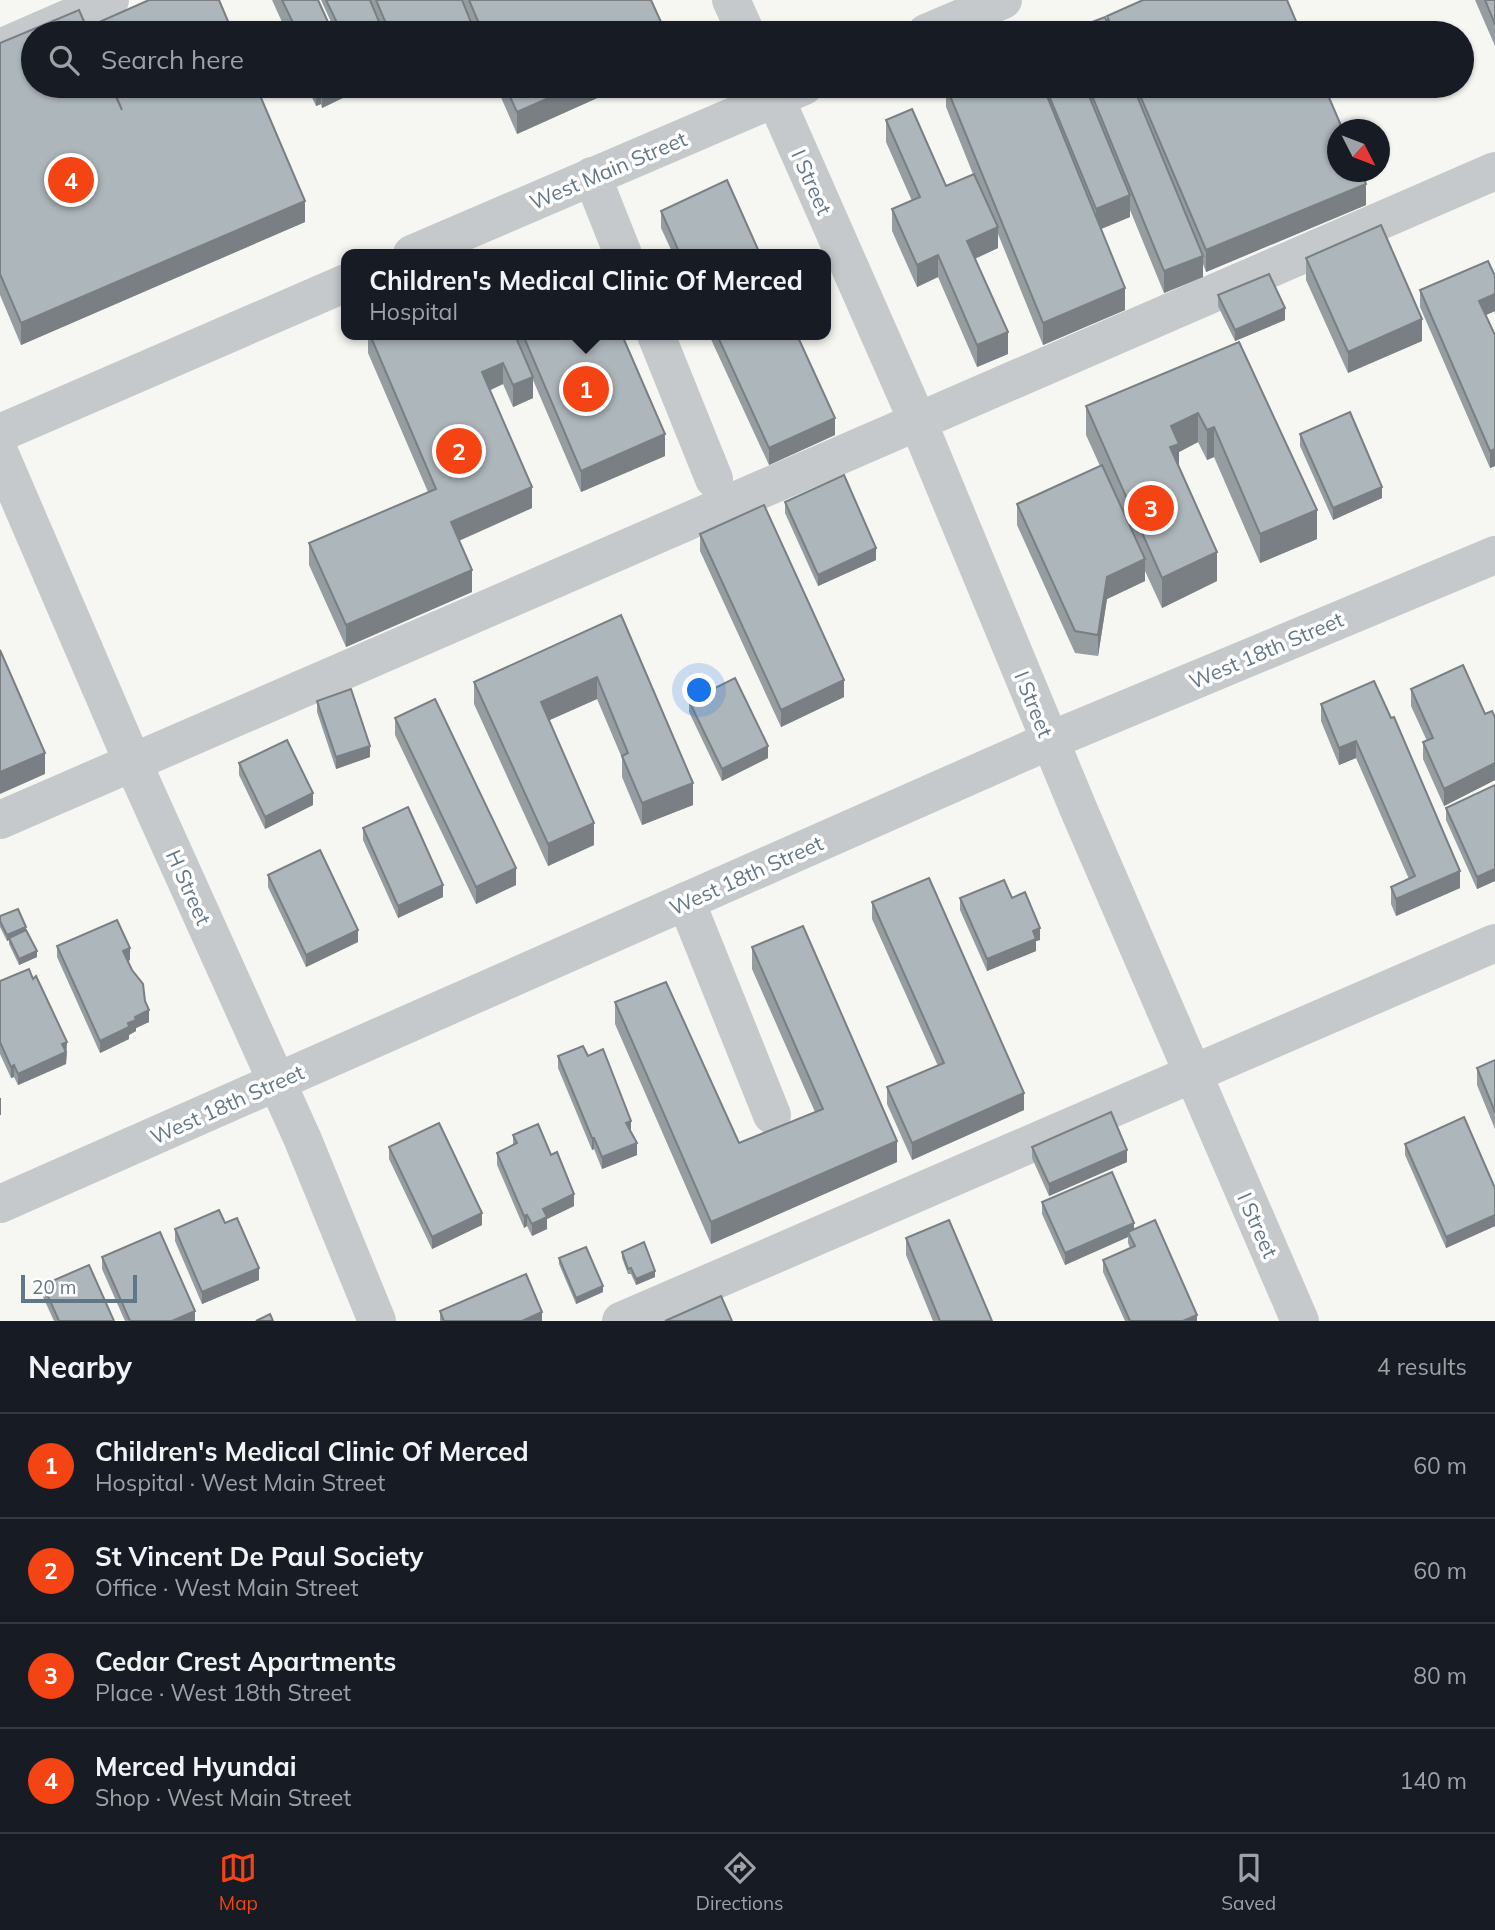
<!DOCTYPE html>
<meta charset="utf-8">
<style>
body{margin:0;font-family:Mulish,sans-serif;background:#20242c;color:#f1f3f6}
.compass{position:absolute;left:1327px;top:119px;width:63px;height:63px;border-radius:50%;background:#171b24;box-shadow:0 2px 5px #0004;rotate:132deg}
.scale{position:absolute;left:21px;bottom:18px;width:116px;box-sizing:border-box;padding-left:7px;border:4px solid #627786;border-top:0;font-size:19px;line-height:24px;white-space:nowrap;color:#627786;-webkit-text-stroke:5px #fff;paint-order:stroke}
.you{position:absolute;left:700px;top:691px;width:24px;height:24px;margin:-18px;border:5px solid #fff;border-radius:50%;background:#1a73e8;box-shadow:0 0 0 10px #1a73e833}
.badge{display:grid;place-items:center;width:46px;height:46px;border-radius:50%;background:#f44413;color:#fff;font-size:23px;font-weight:700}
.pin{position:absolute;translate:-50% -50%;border:4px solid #fff;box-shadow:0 2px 7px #0006}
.popup{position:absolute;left:341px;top:249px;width:490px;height:91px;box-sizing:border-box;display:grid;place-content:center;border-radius:14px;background:#171b24;filter:drop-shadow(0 2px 5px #0005);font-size:23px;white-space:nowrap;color:#9ea1a6}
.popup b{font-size:26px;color:#f1f3f6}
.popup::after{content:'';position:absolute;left:50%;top:100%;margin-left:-14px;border:14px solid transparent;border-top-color:#171b24}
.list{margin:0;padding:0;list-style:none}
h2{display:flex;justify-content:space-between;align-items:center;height:91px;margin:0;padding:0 28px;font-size:30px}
h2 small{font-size:23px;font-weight:400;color:#9ea1a6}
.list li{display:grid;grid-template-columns:46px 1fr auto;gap:21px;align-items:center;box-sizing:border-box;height:105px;padding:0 28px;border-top:2px solid #363941}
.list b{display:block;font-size:26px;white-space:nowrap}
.list p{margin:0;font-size:23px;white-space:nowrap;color:#9ea1a6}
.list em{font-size:23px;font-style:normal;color:#9ea1a6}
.icon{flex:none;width:38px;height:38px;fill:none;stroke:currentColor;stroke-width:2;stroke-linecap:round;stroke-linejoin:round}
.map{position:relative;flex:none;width:1495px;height:1321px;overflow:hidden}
.search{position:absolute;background:#171b24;box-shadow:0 2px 5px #0004;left:21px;right:21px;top:21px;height:77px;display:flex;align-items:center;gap:18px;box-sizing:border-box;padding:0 24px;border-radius:38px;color:#9ea1a6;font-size:26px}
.sheet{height:511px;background:#171b24}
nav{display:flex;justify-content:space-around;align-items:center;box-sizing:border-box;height:98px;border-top:2px solid #363941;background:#171b24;font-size:19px;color:#9ea1a6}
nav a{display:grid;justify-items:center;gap:4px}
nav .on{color:#f44413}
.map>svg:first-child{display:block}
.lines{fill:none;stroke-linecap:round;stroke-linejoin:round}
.minor{stroke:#c5c9cc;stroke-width:38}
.wall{fill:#959da1}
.shaded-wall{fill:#797f83}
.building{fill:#adb6bb;stroke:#797f83;stroke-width:2}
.labels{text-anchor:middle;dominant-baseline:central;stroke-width:7;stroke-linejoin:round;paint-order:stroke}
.street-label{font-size:21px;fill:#627786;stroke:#fff}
</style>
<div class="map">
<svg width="1495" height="1321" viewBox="0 0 1495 1321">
<rect width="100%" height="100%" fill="#f6f6f2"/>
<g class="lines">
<g class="minor">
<polyline points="731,0 746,33"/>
<polyline points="926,33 1003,0"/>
<polyline points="0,48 110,0"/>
<polyline points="770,86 918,422 1078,808 1300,1321"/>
<polyline points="592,176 623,254"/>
<polyline points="412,254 804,86"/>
<polyline points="656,335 714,479"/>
<polyline points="0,433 346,283"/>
<polyline points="0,454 133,763 303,1140 377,1321"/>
<polyline points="0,820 1495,171"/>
<polyline points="686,901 772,1115"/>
<polyline points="0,1204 1049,741 1495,555"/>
<polyline points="621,1321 1495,943"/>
</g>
</g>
<g class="wall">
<polygon points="149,0 219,0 233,33 33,33 33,86 256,86 305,201 305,222 21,345 0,295 0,43 79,10 88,32 88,27"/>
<polygon points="272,0 318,0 333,33 287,33"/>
<polygon points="321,0 651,0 666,33 474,33 472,30 472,33 381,33 380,32 380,33 336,33"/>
<polygon points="1475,0 1495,0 1495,46"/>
<polygon points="1107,16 1301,33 1066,33 1107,22"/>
<polygon points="309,86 351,86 351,94 322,108 321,104 316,106 309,91"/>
<polygon points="496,86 624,86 517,134"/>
<polygon points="946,86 1324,86 1366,205 1206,272 1203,264 1203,277 1164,293 1130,210 1130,217 1101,229 1125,310 1043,345 998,234 998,248 975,259 1008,354 977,367 938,277 917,287 892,231 892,209 912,201 886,142 886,120 946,186 973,174 946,107"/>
<polygon points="661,211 760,254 673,254 661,228"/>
<polygon points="1306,258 1422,341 1348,373 1306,280"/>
<polygon points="1495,276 1495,311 1486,315 1495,335 1495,466 1490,468 1420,307 1420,290"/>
<polygon points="1218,295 1285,320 1235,341 1218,306"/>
<polygon points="368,335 622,335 665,456 581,492 533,380 533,398 513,407 503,384 490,390 532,508 459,541 472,592 346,647 309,565 309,543 428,492 368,353"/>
<polygon points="709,335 797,335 835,435 769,465"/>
<polygon points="1239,342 1317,539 1260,563 1214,457 1207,460 1198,442 1179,452 1179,466 1217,581 1162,608 1145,571 1145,581 1107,599 1098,656 1075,653 1017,525 1017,504 1100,466 1086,435 1086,406"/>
<polygon points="1300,434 1382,498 1333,520 1300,446"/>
<polygon points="785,502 876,560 818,586 785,513"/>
<polygon points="700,534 844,697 781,727 700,551"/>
<polygon points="621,615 693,805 642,825 622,777 622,758 597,699 549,720 594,845 548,866 474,704 474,682"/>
<polygon points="1374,681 1460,888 1396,916 1391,904 1391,887 1409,879 1356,758 1339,765 1321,721 1321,704"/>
<polygon points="1411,689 1495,717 1495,780 1444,806 1423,759 1423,742 1427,741 1411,706"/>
<polygon points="317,701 370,757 336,769 317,712"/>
<polygon points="689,701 768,758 722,781 689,712"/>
<polygon points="395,718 516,885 476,904 395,735"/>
<polygon points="239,763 313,805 265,829 239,775"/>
<polygon points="1495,785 1495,881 1477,889 1446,820 1446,808"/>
<polygon points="363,828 443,897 398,918 363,840"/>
<polygon points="268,875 358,942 306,967 268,887"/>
<polygon points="960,898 1012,898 1040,940 1036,941 1036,951 987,971 960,910"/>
<polygon points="872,902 1024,1110 912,1160 887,1104 887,1087 938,1066 872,919"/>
<polygon points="0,916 26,930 37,957 19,965 9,944 9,940 7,941 0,927"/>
<polygon points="57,946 130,960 128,961 145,1001 149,1022 136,1028 136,1031 129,1035 129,1039 100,1053 57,957"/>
<polygon points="752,947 897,1162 711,1244 615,1024 615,1002 739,1143 815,1112 752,969"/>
<polygon points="0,981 67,1054 66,1064 18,1085 14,1077 11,1078 0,1054"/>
<polygon points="558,1056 588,1056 637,1155 602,1169 594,1149 592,1150 558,1068"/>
<polygon points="1495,1060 1495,1129 1477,1085 1477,1068"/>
<polygon points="513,1135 551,1155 574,1206 547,1219 547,1229 532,1236 527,1226 524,1228 497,1165 497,1153 513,1145"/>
<polygon points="1405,1144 1495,1188 1495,1226 1446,1248 1405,1155"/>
<polygon points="389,1147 482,1225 432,1249 389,1159"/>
<polygon points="1032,1147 1127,1162 1049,1196 1032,1158"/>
<polygon points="1042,1202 1134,1229 1197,1321 1125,1321 1103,1272 1103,1260 1130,1248 1128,1243 1128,1237 1065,1265 1042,1214"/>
<polygon points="175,1229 259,1280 202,1304 175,1241"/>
<polygon points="906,1238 992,1321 933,1321 906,1255"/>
<polygon points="622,1252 655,1277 636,1285 631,1274 628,1274 622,1258"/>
<polygon points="102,1257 195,1321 125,1321 102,1269"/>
<polygon points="559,1258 603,1292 576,1304 559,1264"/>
<polygon points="43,1285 114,1321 54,1321 43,1297"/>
<polygon points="440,1311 542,1321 440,1321"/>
</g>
<g class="shaded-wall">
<polygon points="380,24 380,33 373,33 373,27"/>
<polygon points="472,25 472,33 453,33"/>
<polygon points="316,86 321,86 321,104 316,106"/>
<polygon points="322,86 351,86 351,94 322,108"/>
<polygon points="576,86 624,86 517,134 517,112"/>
<polygon points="1366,184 1366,205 1206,272 1206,250"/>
<polygon points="1130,195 1130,217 1096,231 1096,209"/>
<polygon points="305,201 305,222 21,345 21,323"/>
<polygon points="998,227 998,248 967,262 967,241"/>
<polygon points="938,255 938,277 917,287 917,265"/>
<polygon points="1203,256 1203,277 1164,293 1164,271"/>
<polygon points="1125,288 1125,310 1043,345 1043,323"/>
<polygon points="1495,294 1495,311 1479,318 1479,301"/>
<polygon points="1285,308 1285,320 1235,341 1235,330"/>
<polygon points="1422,319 1422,341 1348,373 1348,352"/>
<polygon points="1008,332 1008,354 977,367 977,345"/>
<polygon points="503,363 503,384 482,394 482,372"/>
<polygon points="533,377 533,398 513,407 513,385"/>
<polygon points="1198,413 1198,442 1179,452 1179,473 1170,447 1171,426"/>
<polygon points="835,418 835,435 769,465 769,448"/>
<polygon points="1214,427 1214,457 1207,460 1207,430"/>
<polygon points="665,434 665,456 581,492 581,471"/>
<polygon points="1495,449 1495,466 1490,468 1490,451"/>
<polygon points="532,487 532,508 451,544 451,522"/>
<polygon points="1382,487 1382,498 1333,520 1333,508"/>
<polygon points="1317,510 1317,539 1260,563 1260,534"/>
<polygon points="876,548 876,560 818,586 818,575"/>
<polygon points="1217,552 1217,581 1162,608 1162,578"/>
<polygon points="1145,559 1145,581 1107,599 1098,656 1098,635 1107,577"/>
<polygon points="472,570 472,592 346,647 346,625"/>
<polygon points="597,677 597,699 541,724 541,702"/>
<polygon points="844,680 844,697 781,727 781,710"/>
<polygon points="1356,741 1356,758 1339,765 1339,748"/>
<polygon points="370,746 370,757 336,769 336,757"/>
<polygon points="768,746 768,758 722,781 722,769"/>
<polygon points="45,753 45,774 0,794 0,772"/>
<polygon points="1495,763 1495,780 1444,806 1444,789"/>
<polygon points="693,783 693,805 642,825 642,803"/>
<polygon points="313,793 313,805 265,829 265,817"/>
<polygon points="594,823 594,845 548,866 548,844"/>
<polygon points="516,868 516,885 476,904 476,887"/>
<polygon points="1495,869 1495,881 1477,889 1477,877"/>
<polygon points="1460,871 1460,888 1396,916 1396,899"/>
<polygon points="443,885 443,897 398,918 398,906"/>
<polygon points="26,927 26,932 7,941 7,935"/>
<polygon points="1040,928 1040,940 1036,941 1036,951 987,971 987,959 1033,931"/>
<polygon points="358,930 358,942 306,967 306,955"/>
<polygon points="130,948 130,960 123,963 123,951"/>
<polygon points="37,951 37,957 19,965 19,959"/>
<polygon points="149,1010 149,1022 136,1028 136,1031 129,1035 129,1039 100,1053 100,1041 128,1023 135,1017"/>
<polygon points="67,1042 66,1064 18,1085 18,1074 62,1044"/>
<polygon points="14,1065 14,1077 11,1078 11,1067"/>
<polygon points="1024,1093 1024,1110 912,1160 912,1143"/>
<rect x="0" y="1098" width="1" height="17"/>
<polygon points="631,1121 631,1133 626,1123"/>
<polygon points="592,1138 594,1138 594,1149 592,1150"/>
<polygon points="897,1141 897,1162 711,1244 711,1222"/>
<polygon points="637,1143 637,1155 602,1169 602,1157"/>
<polygon points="1127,1150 1127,1162 1049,1196 1049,1184"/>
<polygon points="574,1194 574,1206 547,1219 547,1229 532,1236 532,1224 543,1209"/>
<polygon points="482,1213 482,1225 432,1249 432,1237"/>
<polygon points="527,1215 527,1226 524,1228 524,1216"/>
<polygon points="1495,1215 1495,1226 1446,1248 1446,1237"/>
<polygon points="1134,1223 1134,1234 1128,1232 1128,1237 1065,1265 1065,1253"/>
<polygon points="259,1268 259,1280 202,1304 202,1292"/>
<polygon points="655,1271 655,1277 636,1285 636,1279"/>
<polygon points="603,1286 603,1292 576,1304 576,1298"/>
<polygon points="195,1311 195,1321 172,1321"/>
<polygon points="542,1312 542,1321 522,1321"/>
<polygon points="1197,1315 1197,1321 1183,1321"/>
</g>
<g class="building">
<polygon points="149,0 219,0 233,33 91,33 88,27"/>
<polygon points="282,0 318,0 333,33 298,33"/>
<polygon points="326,0 370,0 380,24 373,27 376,33 342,33"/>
<polygon points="376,0 462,0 472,25 453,33 390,33"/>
<polygon points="469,0 651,0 666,33 483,33"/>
<polygon points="1143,0 1287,0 1301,33 1114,33 1107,16"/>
<polygon points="1485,0 1495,0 1495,24"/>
<polygon points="79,10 89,33 33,33 33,86 111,86 122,110 112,86 256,86 305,201 21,323 0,274 0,43"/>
<polygon points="1105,17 1111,33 1066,33 1066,32"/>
<polygon points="505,86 576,86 517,112"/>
<polygon points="946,86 1043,86 1125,288 1043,323"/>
<polygon points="1045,86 1085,86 1130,195 1096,209"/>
<polygon points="1088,86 1133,86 1203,256 1164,271"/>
<polygon points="1136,86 1324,86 1343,130 1338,130 1338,172 1361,172 1366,184 1206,250"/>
<polygon points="912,109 946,186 974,174 998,227 967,241 1008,332 977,345 938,255 917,265 892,209 920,197 886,120"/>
<polygon points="727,180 760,254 680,254 661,211"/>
<polygon points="1381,225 1422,319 1348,352 1306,258"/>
<polygon points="1488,261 1495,276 1495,294 1479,301 1495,335 1495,449 1490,451 1420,290"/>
<polygon points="1269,274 1285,308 1235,330 1218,295"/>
<polygon points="370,335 515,335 533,377 513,385 503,363 482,372 532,487 451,522 472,570 346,625 309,543 436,489"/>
<polygon points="523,335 622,335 665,434 581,471"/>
<polygon points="717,335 797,335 835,418 769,448"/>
<polygon points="1239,342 1317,510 1260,534 1214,427 1207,430 1198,413 1171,426 1179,444 1170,447 1217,552 1162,578 1086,406"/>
<polygon points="1350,412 1382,487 1333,508 1300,434"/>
<polygon points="1102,465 1145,559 1107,577 1098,635 1075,631 1017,504"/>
<polygon points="844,475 876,548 818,575 785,502"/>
<polygon points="764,505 844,680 781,710 700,534"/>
<polygon points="621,615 693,783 642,803 622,756 628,753 597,677 541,702 594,823 548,844 474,682"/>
<polygon points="0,650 45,753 0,772"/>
<polygon points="1463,665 1485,714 1492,711 1495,717 1495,763 1444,789 1423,742 1433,738 1411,689"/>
<polygon points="735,678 768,746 722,769 689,701"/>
<polygon points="1374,681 1391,718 1394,717 1460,871 1396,899 1391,887 1415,876 1356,741 1339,748 1321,704"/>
<polygon points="351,689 370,746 336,757 317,701"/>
<polygon points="435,699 516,868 476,887 395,718"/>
<polygon points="287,740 313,793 265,817 239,763"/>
<polygon points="1495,785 1495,869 1477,877 1446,808"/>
<polygon points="408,807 443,885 398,906 363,828"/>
<polygon points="320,850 358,930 306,955 268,875"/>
<polygon points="929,878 1024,1093 912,1143 887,1087 944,1063 872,902"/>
<polygon points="1004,880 1012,898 1025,892 1040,928 1033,931 1036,939 987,959 960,898"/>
<polygon points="18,909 26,927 7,935 0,921 0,916"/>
<polygon points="117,920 130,948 123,951 132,970 143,984 145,1001 149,1010 135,1017 136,1020 128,1023 129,1027 100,1041 57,946"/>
<polygon points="803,926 897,1141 711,1222 615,1002 666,982 739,1143 823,1109 752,947"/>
<polygon points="26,930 37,951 19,959 9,938"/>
<polygon points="29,969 33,979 36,976 67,1042 62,1044 66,1052 18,1074 14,1065 11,1067 0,1042 0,981"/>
<polygon points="583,1046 588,1056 603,1049 631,1121 626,1123 637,1143 602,1157 594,1138 592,1138 558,1056"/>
<polygon points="1495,1060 1495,1112 1477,1068"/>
<polygon points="1111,1112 1127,1150 1049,1184 1032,1147"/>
<polygon points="1464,1117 1495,1188 1495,1215 1446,1237 1405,1144"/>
<polygon points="439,1123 482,1213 432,1237 389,1147"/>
<polygon points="538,1124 551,1155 557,1152 574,1194 543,1209 547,1217 532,1224 527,1215 524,1216 497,1153 517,1143 513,1135"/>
<polygon points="1112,1172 1134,1223 1065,1253 1042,1202"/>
<polygon points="219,1210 225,1223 237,1218 259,1268 202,1292 175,1229"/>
<polygon points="949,1220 992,1321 940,1321 906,1238"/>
<polygon points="1155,1220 1197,1315 1183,1321 1130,1321 1103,1260 1135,1246 1128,1232"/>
<polygon points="160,1232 195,1311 172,1321 130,1321 102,1257"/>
<polygon points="644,1242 655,1271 636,1279 631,1268 628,1269 622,1252"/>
<polygon points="586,1247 603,1286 576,1298 559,1258"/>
<polygon points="89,1265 114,1321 59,1321 43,1285"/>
<polygon points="526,1274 542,1312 522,1321 444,1321 440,1311"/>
<polygon points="721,1296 732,1321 665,1321"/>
<polygon points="270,1314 273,1321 256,1321"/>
</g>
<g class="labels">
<g class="street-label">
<text transform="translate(608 170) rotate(-23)">West Main Street</text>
<text transform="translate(812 182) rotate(66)">I Street</text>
<text transform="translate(1266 650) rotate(-23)">West 18th Street</text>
<text transform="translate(1034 704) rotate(68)">I Street</text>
<text transform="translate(746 875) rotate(-24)">West 18th Street</text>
<text transform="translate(189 887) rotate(66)">H Street</text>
<text transform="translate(227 1104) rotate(-24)">West 18th Street</text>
<text transform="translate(1258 1225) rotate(66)">I Street</text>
</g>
</g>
</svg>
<svg class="compass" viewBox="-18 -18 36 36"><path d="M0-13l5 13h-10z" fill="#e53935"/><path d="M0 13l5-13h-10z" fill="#9ea1a6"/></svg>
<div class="scale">20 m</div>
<div class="you"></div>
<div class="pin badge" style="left:586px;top:389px">1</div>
<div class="popup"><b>Children's Medical Clinic Of Merced</b>Hospital</div>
<div class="pin badge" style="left:459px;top:451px">2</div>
<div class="pin badge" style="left:1151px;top:508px">3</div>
<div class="pin badge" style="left:71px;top:180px">4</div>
<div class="search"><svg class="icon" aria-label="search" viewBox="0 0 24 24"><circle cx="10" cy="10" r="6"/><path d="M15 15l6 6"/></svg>Search here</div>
</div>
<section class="sheet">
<h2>Nearby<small>4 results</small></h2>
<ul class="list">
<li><span class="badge">1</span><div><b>Children's Medical Clinic Of Merced</b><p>Hospital · West Main Street</p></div><em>60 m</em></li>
<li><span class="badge">2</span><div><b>St Vincent De Paul Society</b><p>Office · West Main Street</p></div><em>60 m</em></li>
<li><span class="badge">3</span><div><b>Cedar Crest Apartments</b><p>Place · West 18th Street</p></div><em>80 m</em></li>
<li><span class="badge">4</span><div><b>Merced Hyundai</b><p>Shop · West Main Street</p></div><em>140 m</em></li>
</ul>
</section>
<nav>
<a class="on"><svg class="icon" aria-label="map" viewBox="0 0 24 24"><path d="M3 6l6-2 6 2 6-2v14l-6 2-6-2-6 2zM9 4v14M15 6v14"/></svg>Map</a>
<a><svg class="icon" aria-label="directions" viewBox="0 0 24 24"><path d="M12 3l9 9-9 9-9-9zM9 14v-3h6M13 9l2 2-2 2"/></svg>Directions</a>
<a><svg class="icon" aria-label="saved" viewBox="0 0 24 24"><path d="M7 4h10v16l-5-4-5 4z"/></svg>Saved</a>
</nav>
